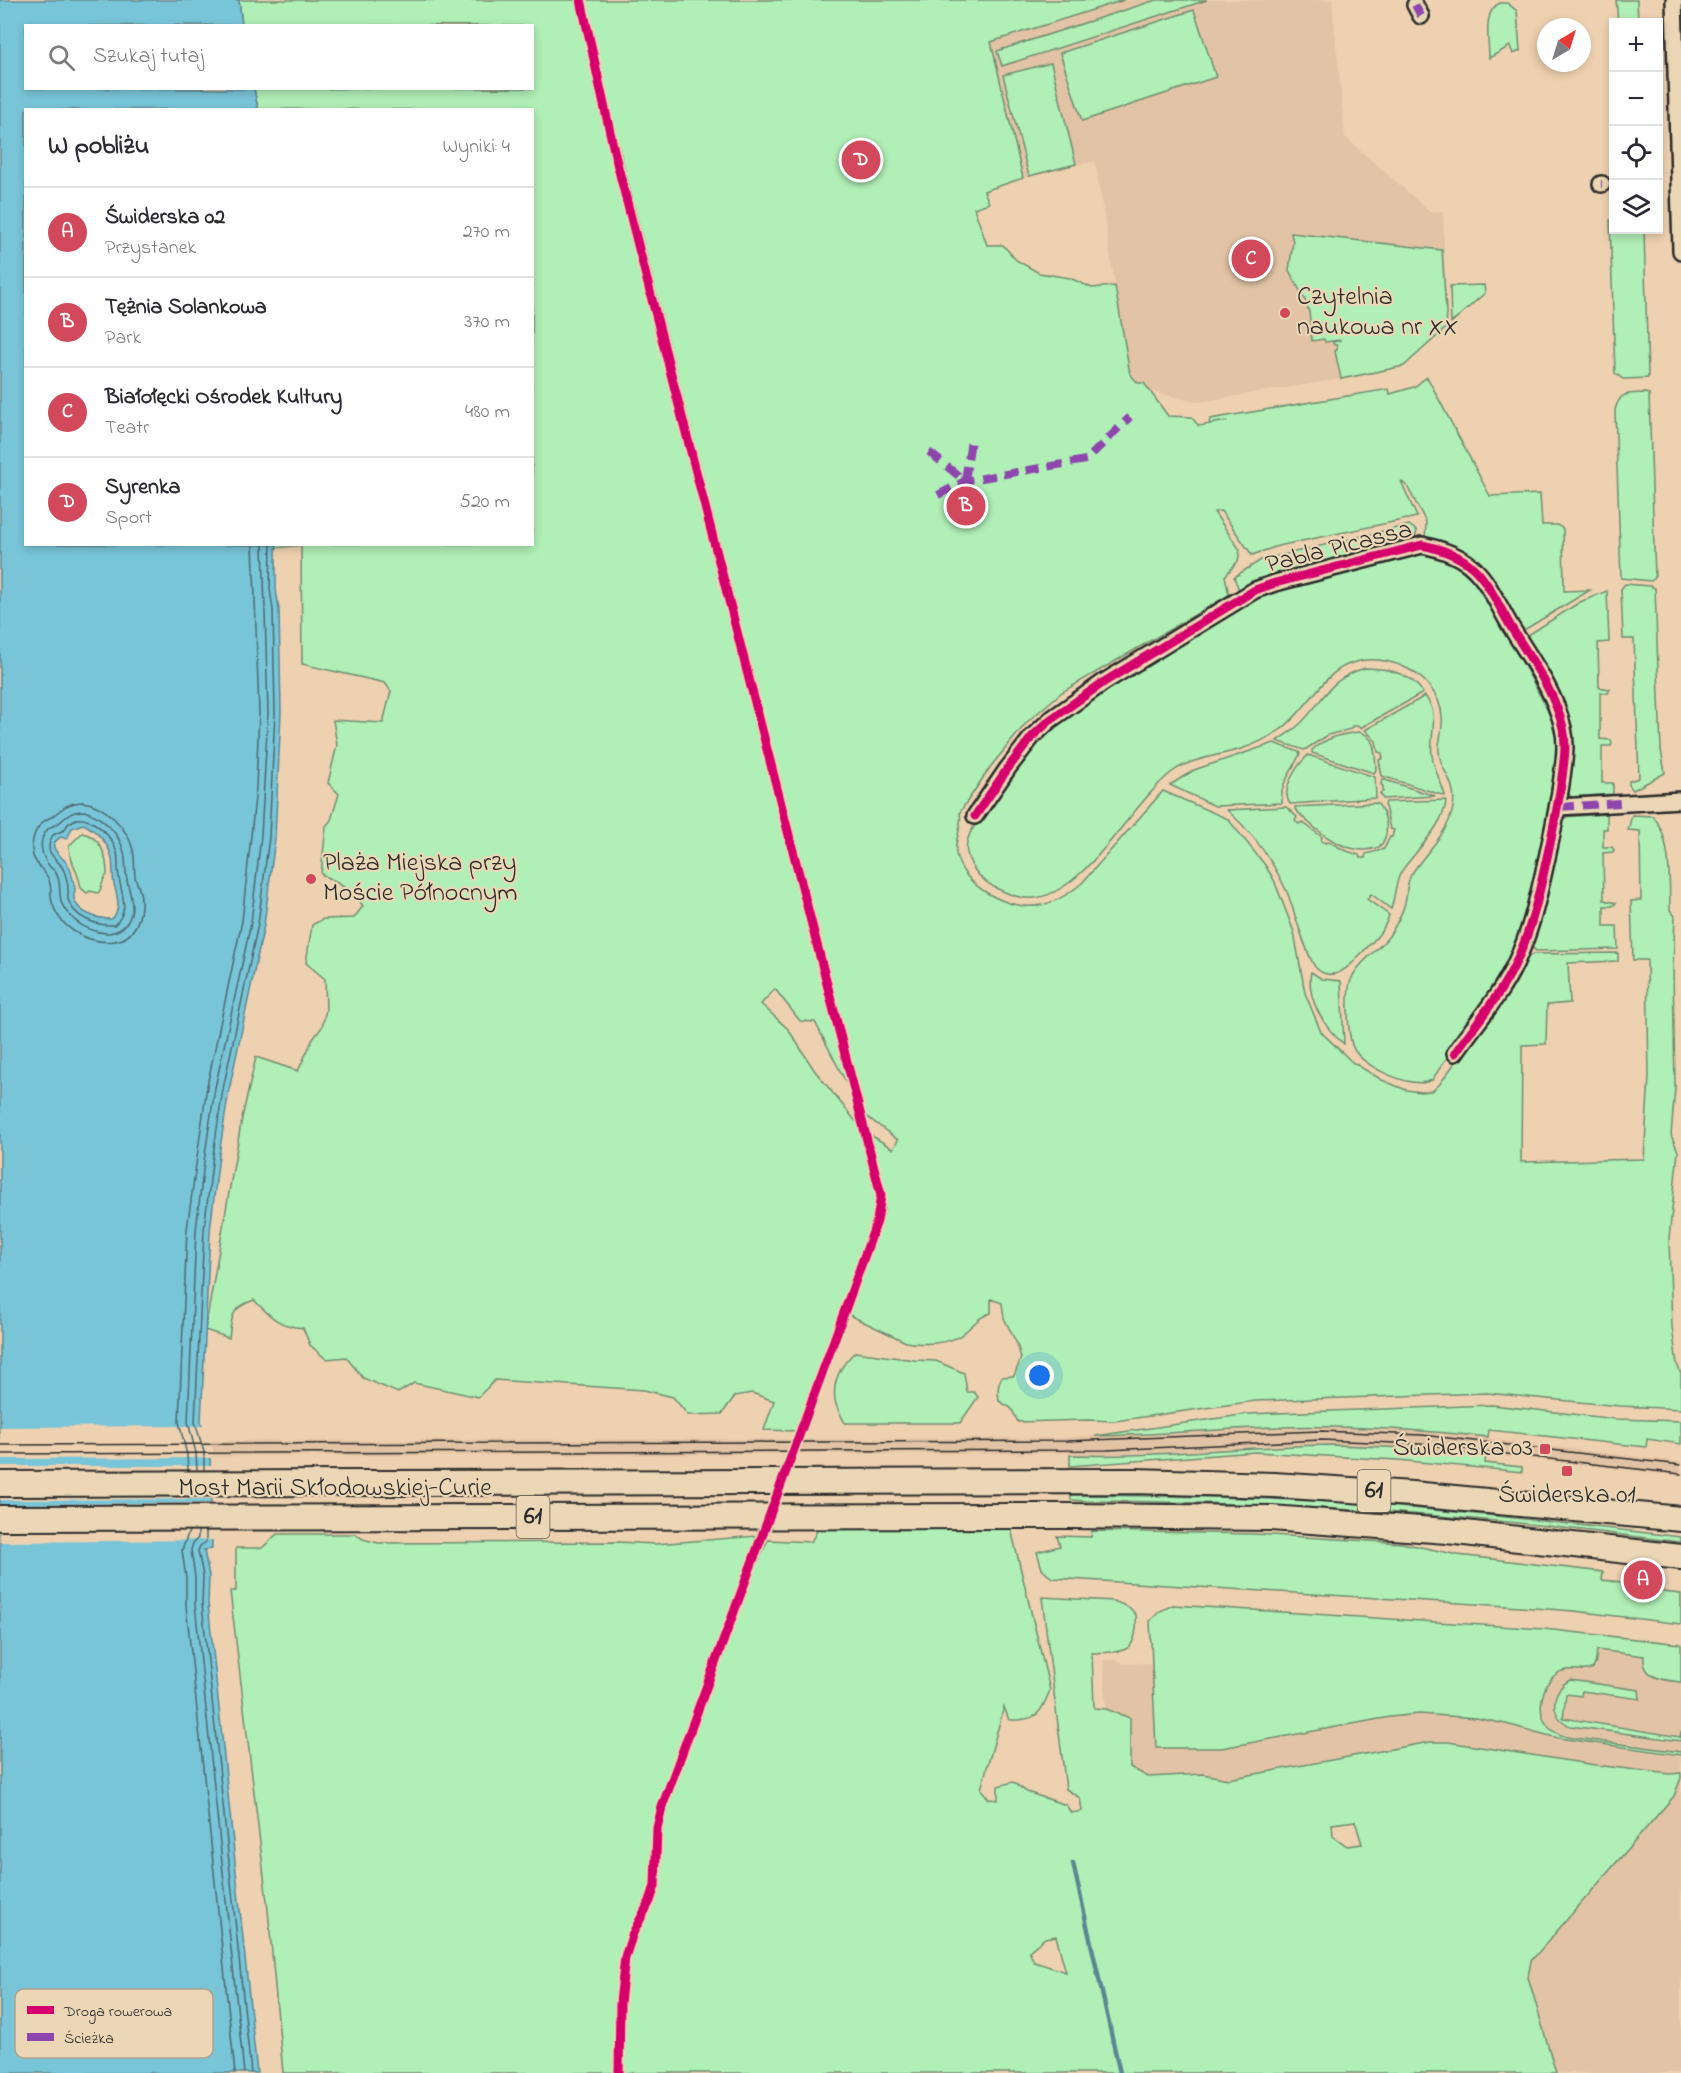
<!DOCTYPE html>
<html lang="pl">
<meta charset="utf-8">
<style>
body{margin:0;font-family:"Indie Flower",sans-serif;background:#f7f7f7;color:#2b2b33}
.controls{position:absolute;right:18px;top:18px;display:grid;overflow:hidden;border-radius:0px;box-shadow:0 3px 9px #0003}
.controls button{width:54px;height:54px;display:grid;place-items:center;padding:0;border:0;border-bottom:2px solid #e1e1e2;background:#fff;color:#2b2b33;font:30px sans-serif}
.compass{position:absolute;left:1537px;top:18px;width:54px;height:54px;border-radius:50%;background:#fff;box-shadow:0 3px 9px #0003;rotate:38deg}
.you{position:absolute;left:1040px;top:1376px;width:21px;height:21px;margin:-15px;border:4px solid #fff;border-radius:50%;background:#1a73e8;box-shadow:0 0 0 9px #1a73e833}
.badge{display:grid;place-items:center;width:39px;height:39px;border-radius:50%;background:#d1495b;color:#fff;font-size:20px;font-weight:700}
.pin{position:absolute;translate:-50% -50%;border:3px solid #fff;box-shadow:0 2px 6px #0006}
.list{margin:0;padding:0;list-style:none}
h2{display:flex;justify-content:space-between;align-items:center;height:78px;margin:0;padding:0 24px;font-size:26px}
h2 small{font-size:20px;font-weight:400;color:#7c7c81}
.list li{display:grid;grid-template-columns:39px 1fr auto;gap:18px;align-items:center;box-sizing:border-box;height:90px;padding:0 24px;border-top:2px solid #e1e1e2}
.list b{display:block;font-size:22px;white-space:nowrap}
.list p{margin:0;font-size:20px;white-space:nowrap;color:#7c7c81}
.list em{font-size:20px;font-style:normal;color:#7c7c81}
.icon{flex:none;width:33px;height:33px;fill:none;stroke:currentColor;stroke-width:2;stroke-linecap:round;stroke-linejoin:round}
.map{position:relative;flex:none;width:1681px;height:2073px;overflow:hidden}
.search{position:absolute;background:#fff;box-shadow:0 3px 9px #0003;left:24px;top:24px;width:510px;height:66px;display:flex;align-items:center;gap:15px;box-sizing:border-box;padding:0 21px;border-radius:0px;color:#7c7c81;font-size:22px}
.panel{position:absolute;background:#fff;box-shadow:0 3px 9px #0003;left:24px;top:108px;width:510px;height:438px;border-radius:0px}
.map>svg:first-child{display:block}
.built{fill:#e2c3a5}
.green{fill:#b0efb6;stroke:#6e8d70;stroke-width:1.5;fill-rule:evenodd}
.water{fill:#79c5d8;stroke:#5a8793;stroke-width:1.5;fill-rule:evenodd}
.pier{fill:#eed1b0}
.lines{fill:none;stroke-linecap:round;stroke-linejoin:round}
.shore{stroke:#4a6970;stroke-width:1.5}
.stream{stroke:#5a8793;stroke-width:4.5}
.street-casing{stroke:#2b2b2b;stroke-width:20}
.primary-casing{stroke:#2b2b2b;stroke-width:28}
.street{stroke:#ebd7b5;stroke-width:15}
.primary{stroke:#ebd7b5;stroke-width:24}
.tram{stroke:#2b2b2b;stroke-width:1.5}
.quiet{stroke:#8e44ad;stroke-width:8;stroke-dasharray:15 8;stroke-linecap:butt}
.cycleway-casing{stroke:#ebd7b5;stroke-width:13}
.cycleway{stroke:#d6006c;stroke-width:9}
.poi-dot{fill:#d1495b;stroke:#ebd7b5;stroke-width:2}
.labels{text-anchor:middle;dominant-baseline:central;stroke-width:4.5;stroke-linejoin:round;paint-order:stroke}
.shield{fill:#ebd7b5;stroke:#655f54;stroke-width:1.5}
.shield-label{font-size:24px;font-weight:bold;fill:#2b2b2b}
.poi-label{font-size:26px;fill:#2b2b2b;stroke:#ebd7b5;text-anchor:start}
.street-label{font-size:26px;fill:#2b2b2b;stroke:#ebd7b5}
.key{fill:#ebd7b5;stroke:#b1a38c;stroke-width:1.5}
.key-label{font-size:16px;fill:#2b2b2b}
</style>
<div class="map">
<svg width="1681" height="2073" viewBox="0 0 1681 2073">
<rect width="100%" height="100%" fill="#eed1b0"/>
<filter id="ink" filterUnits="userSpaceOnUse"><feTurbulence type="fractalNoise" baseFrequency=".0167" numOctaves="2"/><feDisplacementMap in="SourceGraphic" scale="12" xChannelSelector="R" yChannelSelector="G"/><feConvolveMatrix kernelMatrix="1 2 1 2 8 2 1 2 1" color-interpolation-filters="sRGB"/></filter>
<g filter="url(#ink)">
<g class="built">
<polygon points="1124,0 1332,0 1345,137 1430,212 1443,211 1446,318 1400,357 1338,369 1340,379 1198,402 1148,391 1131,384 1095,161 1023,178 991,42"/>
<polygon points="1340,1426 1412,1430 1488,1437 1493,1440 1681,1462 1681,1476 1486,1454 1486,1456 1408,1448 1337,1445 1259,1446 1164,1453 1083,1455 1067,1453 0,1457 0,1442 1067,1438 1067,1437 1157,1434 1217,1429"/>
<polygon points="1522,1633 1681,1651 1681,1773 1670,1774 1595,1765 1448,1742 1430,1742 1228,1779 1203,1774 1148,1777 1130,1767 1130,1718 1106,1709 1103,1660 1116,1660 1123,1664 1151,1663 1156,1748 1222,1748 1267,1741 1390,1717 1419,1714 1476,1718 1522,1728"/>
<polygon points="1681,1778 1681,2073 1556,2073 1528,1977 1531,1961 1674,1796"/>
</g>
<g class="green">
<path d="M239 0H578L621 193 852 1094 815 1022 800 1021 775 989 761 1004 788 1029 815 1071 862 1129 877 1191 878 1201 875 1215 797 1431 764 1430 774 1401 752 1393 735 1396 722 1414 688 1415 673 1397 644 1390 495 1380 478 1397 414 1383 398 1393 363 1378 346 1357 326 1359 310 1345 303 1328C278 1326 271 1317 254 1300 231 1308 232 1315 229 1338L205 1330 242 1118 256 1057 298 1071 313 1039 322 1027 326 1010 325 979 306 963 312 925 323 919 354 918 363 906C354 891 336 882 321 874L326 826 331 820 339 794 328 783 337 745 333 720 383 723 391 691 385 683 302 664 301 545 276 548 277 544H532V110L258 109 254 89 532 88V26L242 25Z"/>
<path d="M585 0H1124L991 42 1023 178 984 191 989 203 974 208 987 245H1003L1016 260 1039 273 1070 278 1092 288 1115 286 1130 374 1138 383H1144L1168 416 1191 417 1199 426 1227 421 1209 424 1210 419 1389 389 1390 394 1414 387 1427 377 1490 496 1540 494 1542 525H1557L1563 529 1564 591 1590 590 1524 630 1520 631 1490 578 1425 540 1426 522 1407 486 1401 481 1417 517 1278 546 1252 555 1221 511 1214 512 1240 550 1238 561 1225 576 1229 595 1062 692 1027 722 991 766 960 812C963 829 954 838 956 853 961 886 1010 912 1041 905 1057 902 1070 893 1082 883L1163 791 1228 819 1265 865 1274 880 1294 932 1305 993 1321 1032 1352 1062 1382 1080 1406 1090 1421 1092 1432 1091 1439 1085 1517 976 1527 957 1534 954 1618 953V961L1568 963 1570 1003 1547 1005 1546 1044 1522 1045 1521 1162 1644 1159 1649 1077 1647 960H1633L1631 901 1641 900 1640 831 1628 830 1632 815 1653 816C1672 838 1669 882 1670 910L1675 916 1673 968 1675 1088 1671 1135 1678 1151 1669 1239 1672 1327 1677 1364 1681 1374V1409L1620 1406 1487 1393 1255 1401 1115 1421 1087 1420 1018 1422 1011 1408 999 1401C998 1392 997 1385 1002 1377L1014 1376 1021 1358 1017 1344 1004 1318 1002 1303 991 1299V1313C979 1316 972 1327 961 1335 950 1344 919 1345 906 1342L847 1314 885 1209V1193L869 1134 893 1149 898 1140 865 1115 611 115Z"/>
<polygon points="1156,0 1207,0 1002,66 997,51"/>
<polygon points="1616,0 1637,0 1638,22 1618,22"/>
<path d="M1500 3H1507L1517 11 1520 51 1513 54 1510 46 1489 58C1489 40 1482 11 1500 3Z"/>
<polygon points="1194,10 1216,77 1082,121 1060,53"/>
<polygon points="1051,63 1076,164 1029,176 1003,75"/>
<polygon points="1610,220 1613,220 1614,230 1644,230 1648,378 1623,379 1615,373"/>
<polygon points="1291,233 1442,250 1447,327 1404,366 1341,379 1335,351 1337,350 1337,345 1334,345 1333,342 1341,340 1325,342 1324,339 1312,341 1309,312 1305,300 1289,270 1293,242"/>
<polygon points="1484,285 1485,293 1451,323 1450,286"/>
<path d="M1645 393 1649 394 1655 578 1651 581 1621 578 1615 410C1620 391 1628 394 1645 393Z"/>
<polygon points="1409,525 1417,531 1413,544 1240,593 1234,577 1261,560"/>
<path d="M1425 554 1441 557 1455 564 1478 585 1496 612 1546 707 1555 728 1557 748 1555 784 1525 930 1512 960 1432 1080C1413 1090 1366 1068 1355 1051 1347 1040 1346 992 1351 980 1358 962 1378 951 1389 936 1395 927 1402 914 1405 903 1407 894 1406 884 1411 875 1424 853 1449 834 1453 807 1458 780 1437 770 1439 746 1440 736 1443 726 1442 717 1441 695 1423 675 1404 667 1386 659 1366 657 1347 665 1323 674 1304 714 1280 730 1268 738 1254 745 1241 749 1218 756 1191 758 1172 772 1131 804 1086 893 1034 898 1021 899 1011 895 1000 890 984 883 971 870 967 853 963 834 982 817 993 803 1015 775 1032 741 1061 718 1078 705 1098 694 1117 683 1158 657 1199 631 1240 606L1268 593 1409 556Z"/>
<polygon points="1625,584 1650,586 1655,588 1661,750 1665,773 1633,790 1629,785 1629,781 1639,778 1634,639 1623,639 1621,589"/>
<polygon points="1607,591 1609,642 1598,643 1599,687 1610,689 1608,693 1600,693 1600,739 1611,740 1612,743 1611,746 1602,746 1602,783 1613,783 1613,794 1571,797 1567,791 1570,772 1571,741 1525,637 1580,602"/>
<path d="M1365 668C1387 668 1411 673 1423 693L1360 728 1357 726H1352L1351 729 1328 735 1306 749 1304 750 1277 741C1285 735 1294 730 1301 723 1326 698 1328 679 1365 668Z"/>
<path d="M1425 696C1441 716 1429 734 1432 755 1433 769 1442 782 1445 796L1382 776 1379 760 1383 758 1382 753 1378 752 1376 741 1365 730Z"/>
<path d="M1359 732C1376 735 1375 755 1376 769L1374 773 1312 753V750C1325 738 1341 734 1359 732Z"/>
<polygon points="1274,743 1299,752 1300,754 1284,784 1282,791 1282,803 1215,806 1170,785 1194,770"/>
<path d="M1308 755 1375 777 1376 798 1290 804C1280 789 1297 766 1308 755Z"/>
<polygon points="1382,779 1435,796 1383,799 1380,793 1383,792 1383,786 1381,785"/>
<path d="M1446 800C1445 825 1415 851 1401 872 1395 883 1395 897 1391 909L1371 894 1367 899 1389 915C1385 932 1368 946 1356 959 1346 970 1331 981 1317 969 1308 962 1293 906 1287 892 1273 861 1253 833 1227 810L1286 807 1297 817 1295 821 1299 824 1302 822 1322 837 1321 841 1326 843 1328 841 1344 850 1359 855 1360 858H1365L1366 854 1384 849 1390 837H1392L1394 830 1390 829 1385 806 1386 802Z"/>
<path d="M1377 803C1387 814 1391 836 1379 847 1349 859 1315 831 1295 809V807Z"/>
<polygon points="1607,814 1607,829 1603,829 1603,847 1612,847 1614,850 1613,852 1603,853 1604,900 1616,903 1613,906 1604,906 1604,926 1617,926 1618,949 1536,951 1532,947 1563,817"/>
<path d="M82 833C101 836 107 857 107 875 101 880 103 888 98 893L90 891 87 893 81 888C79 873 69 860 69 846Z"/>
<path d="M1311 972 1322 979 1341 981 1344 1044C1324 1028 1306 998 1311 972Z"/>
<path d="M855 1352 914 1360 936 1361 964 1373 967 1392H974L978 1397 960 1423H845C842 1417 836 1408 835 1400 832 1380 841 1365 855 1352Z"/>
<path d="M1492 1405 1616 1419 1681 1421V1444L1647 1439 1646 1447 1489 1430 1488 1437C1418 1430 1348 1425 1278 1427 1217 1429 1156 1435 1095 1436L1248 1414Z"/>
<path d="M1337 1445 1408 1448 1486 1456 1485 1463 1522 1467V1472L1398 1460 1255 1452 1070 1466V1455C1159 1458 1248 1445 1337 1445Z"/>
<path d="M1071 1495C1164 1496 1257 1497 1350 1503 1460 1511 1571 1524 1681 1537V1542C1619 1535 1557 1526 1496 1521 1359 1508 1223 1502 1086 1501L1071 1500Z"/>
<path d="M1010 1525 1050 1690C1040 1715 1037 1721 1009 1720L1004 1707 981 1789 989 1799 998 1800V1786L1013 1782 1027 1792 1066 1805 1071 1813 1082 1811 1080 1798 1066 1789 1042 1597 1114 1601 1130 1608 1136 1615C1138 1654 1125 1652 1092 1653L1094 1708 1106 1709 1130 1718V1767L1148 1777 1203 1774 1228 1779 1430 1742H1448L1595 1765 1670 1774 1681 1773V1778L1674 1796 1531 1961 1528 1977 1556 2073H622L623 1994 627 1958 635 1936 648 1913 658 1887 659 1836 662 1820 745 1592 768 1540 811 1542 818 1529ZM1355 1821 1362 1844 1347 1846 1333 1836 1332 1824ZM1056 1936 1066 1972 1034 1962 1029 1951 1045 1938Z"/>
<polygon points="1092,1531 1255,1534 1402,1543 1458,1555 1603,1572 1602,1580 1653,1585 1653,1591 1681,1594 1681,1624 1574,1611 1492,1605 1053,1578 1048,1575 1042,1569 1037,1552 1060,1546 1057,1536 1091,1537"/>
<polygon points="277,1534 355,1534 363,1539 378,1543 617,1542 655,1544 757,1536 657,1814 652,1839 651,1884 648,1896 631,1929 622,1953 618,1974 615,2073 283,2073 268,1910 230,1591 236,1591 236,1548 262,1548"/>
<path d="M1173 1605 1544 1629 1681 1644V1682C1664 1680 1642 1679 1644 1656L1597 1650C1596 1655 1597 1664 1593 1668 1587 1674 1568 1665 1556 1674 1542 1685 1536 1710 1547 1725 1551 1732 1560 1735 1567 1737L1681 1752V1755L1558 1738 1506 1724 1476 1718 1419 1714 1390 1717 1222 1748H1156L1150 1621 1160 1611Z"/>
<path d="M1570 1680 1639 1690 1640 1699 1582 1691 1581 1696 1566 1694 1563 1718 1680 1737 1681 1732V1741L1570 1726C1549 1716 1550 1691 1570 1680Z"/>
</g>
<path class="water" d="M0 0H239L242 25 26 26V88L254 89 258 109 26 110V544L277 545 276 548V589L279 610 281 712 275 838 264 925 229 1090 219 1155 210 1231 201 1422 210 1451 212 1549 204 1550 209 1576 208 1603 257 2073H0ZM83 824C95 829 108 843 111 855 114 864 112 874 114 884 117 897 122 907 112 919 99 919 77 914 74 898 73 893 75 894 75 889 75 886 70 868 69 866 64 857 43 847 61 837L67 839 72 828Z"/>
<g class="pier">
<polygon points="205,1426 213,1450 213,1458 0,1459 0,1427"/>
<polygon points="0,1466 213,1466 214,1499 0,1500"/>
<polygon points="214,1503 215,1540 0,1542 0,1504"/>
</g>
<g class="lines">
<g class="shore">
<path d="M82 802C104 804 128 828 133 850 135 859 134 868 135 877 137 884 141 891 141 899 142 916 135 939 115 941 90 945 61 929 53 905 49 896 53 887 48 878 44 870 36 865 33 856 30 844 34 830 43 822 46 819 51 818 54 815 64 807 69 803 82 802Z"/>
<path d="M84 811C101 815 120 834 124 852 126 861 125 870 127 880 130 895 137 910 126 924 109 945 71 925 62 904 58 895 62 883 56 873 55 870 52 869 50 867 41 856 37 840 48 829 52 825 57 825 60 822 68 815 72 811 84 811Z"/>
<path d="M76 819C94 817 112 836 117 853 119 861 117 869 119 877 121 894 131 911 114 925 97 926 73 918 68 899 67 893 69 896 68 890 68 885 66 876 64 871 59 857 41 856 53 835L64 830 68 824Z"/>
<polyline points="188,1470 187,1455 179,1422 187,1229 207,1086 242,921 256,788 259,712 253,544"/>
<polyline points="197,1470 196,1453 188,1422 196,1230 205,1154 215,1088 251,923 261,836 268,713 263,544"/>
<polyline points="204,1470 204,1452 195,1422 204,1230 213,1155 223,1089 258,924 269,837 275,713 273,610 270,589 271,544"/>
<polyline points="189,1531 182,1550 186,1578 186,1605 235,2073"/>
<polyline points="198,1531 198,1538 193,1543 191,1550 195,1577 195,1604 244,2073"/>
<polyline points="206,1531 206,1542 200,1546 198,1551 203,1576 202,1604 251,2073"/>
</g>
<polyline class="stream" points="1073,1863 1120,2073"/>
<g class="street-casing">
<g id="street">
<polyline points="1674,0 1681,251"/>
<polyline points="1415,5 1421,16"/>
<polyline points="1601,184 1602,184"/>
<polyline points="1559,807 1681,800"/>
<path d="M975 816 1008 768 1032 737 1050 720 1104 682 1255 590 1275 583 1422 545C1480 557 1484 580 1511 627 1530 658 1555 692 1563 728 1567 744 1564 761 1562 777 1558 809 1551 840 1544 871 1537 902 1530 933 1516 962 1501 995 1476 1023 1455 1053"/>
</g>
</g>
<g class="primary-casing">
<g id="primary">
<polyline points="0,1484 1134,1481 1274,1485 1412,1494 1681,1519"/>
<polyline points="0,1518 1067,1516 1271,1518 1447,1531 1681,1557"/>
</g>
</g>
<use href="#street" class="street"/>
<use href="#primary" class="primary"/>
<g class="tram">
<polyline points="0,1445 1067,1441 1320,1431 1422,1435 1681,1465"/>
<polyline points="0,1454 1107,1450 1321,1440 1420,1444 1681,1474"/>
</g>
<g class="quiet">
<polyline points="1415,5 1421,16"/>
<polyline points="1601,184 1602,184"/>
<polyline points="929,452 965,481"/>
<polyline points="965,481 971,440"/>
<polyline points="938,495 965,481 1086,460 1130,417"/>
<polyline points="1559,807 1621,803"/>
</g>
<g class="cycleway-casing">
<g id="cycleway">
<polyline points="581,0 615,155 881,1195 877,1221 828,1357 662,1807 657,1828 655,1886 650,1901 633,1933 625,1957 620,2003 619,2073"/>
<path d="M975 816 1008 768 1032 737 1050 720 1104 682 1255 590 1275 583 1422 545C1480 557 1484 580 1511 627 1530 658 1555 692 1563 728 1567 744 1564 761 1562 777 1558 809 1551 840 1544 871 1537 902 1530 933 1516 962 1501 995 1476 1023 1455 1053"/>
</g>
</g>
<use href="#cycleway" class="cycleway"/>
</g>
</g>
<g class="poi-dot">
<circle cx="1285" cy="313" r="6"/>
<circle cx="311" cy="879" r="6"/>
<rect x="1539" y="1443" width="12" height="12" rx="3"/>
<rect x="1561" y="1465" width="12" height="12" rx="3"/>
</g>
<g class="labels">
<g class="shield">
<rect x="1357.5" y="1470" width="33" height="42" rx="4.5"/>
<rect x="516.5" y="1496" width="33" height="42" rx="4.5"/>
</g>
<g class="shield-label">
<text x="1374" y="1491">61</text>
<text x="533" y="1517">61</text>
</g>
<g class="poi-label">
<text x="1297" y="298">Czytelnia<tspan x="1297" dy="30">naukowa nr XX</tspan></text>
<text x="323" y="864">Plaża Miejska przy<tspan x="323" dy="30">Moście Północnym</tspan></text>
<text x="1533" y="1449" text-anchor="end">Świderska 03</text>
<text x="1567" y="1496" text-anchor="middle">Świderska 01</text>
</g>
<g class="street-label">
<text transform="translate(1339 548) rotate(-14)">Pabla Picassa</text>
<text x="335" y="1489">Most Marii Skłodowskiej-Curie</text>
</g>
</g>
<rect x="15" y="1989" width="198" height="69" rx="9" class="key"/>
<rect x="27" y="2006" width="27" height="8" fill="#d6006c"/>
<rect x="27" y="2033" width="27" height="8" fill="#8e44ad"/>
<g class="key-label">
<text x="64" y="2016">Droga rowerowa</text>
<text x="64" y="2043">Ścieżka</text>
</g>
</svg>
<div class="controls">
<button>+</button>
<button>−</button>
<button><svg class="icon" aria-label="locate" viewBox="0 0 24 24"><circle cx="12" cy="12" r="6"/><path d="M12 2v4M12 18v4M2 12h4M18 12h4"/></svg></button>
<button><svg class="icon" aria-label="layers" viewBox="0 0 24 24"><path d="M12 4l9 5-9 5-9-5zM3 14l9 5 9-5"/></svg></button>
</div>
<svg class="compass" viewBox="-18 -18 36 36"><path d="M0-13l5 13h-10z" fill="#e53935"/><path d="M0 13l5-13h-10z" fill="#7c7c81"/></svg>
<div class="you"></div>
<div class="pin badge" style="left:1643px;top:1580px">A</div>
<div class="pin badge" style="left:966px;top:506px">B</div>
<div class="pin badge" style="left:1251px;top:259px">C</div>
<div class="pin badge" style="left:861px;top:160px">D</div>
<div class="search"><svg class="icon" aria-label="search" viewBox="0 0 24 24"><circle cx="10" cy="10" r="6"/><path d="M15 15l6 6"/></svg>Szukaj tutaj</div>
<section class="panel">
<h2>W pobliżu<small>Wyniki: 4</small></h2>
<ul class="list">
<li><span class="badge">A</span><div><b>Świderska 02</b><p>Przystanek</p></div><em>270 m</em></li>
<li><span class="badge">B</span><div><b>Tężnia Solankowa</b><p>Park</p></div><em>370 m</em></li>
<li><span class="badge">C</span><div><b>Białołęcki Ośrodek Kultury</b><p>Teatr</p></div><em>480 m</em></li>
<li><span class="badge">D</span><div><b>Syrenka</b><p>Sport</p></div><em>520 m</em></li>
</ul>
</section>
</div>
